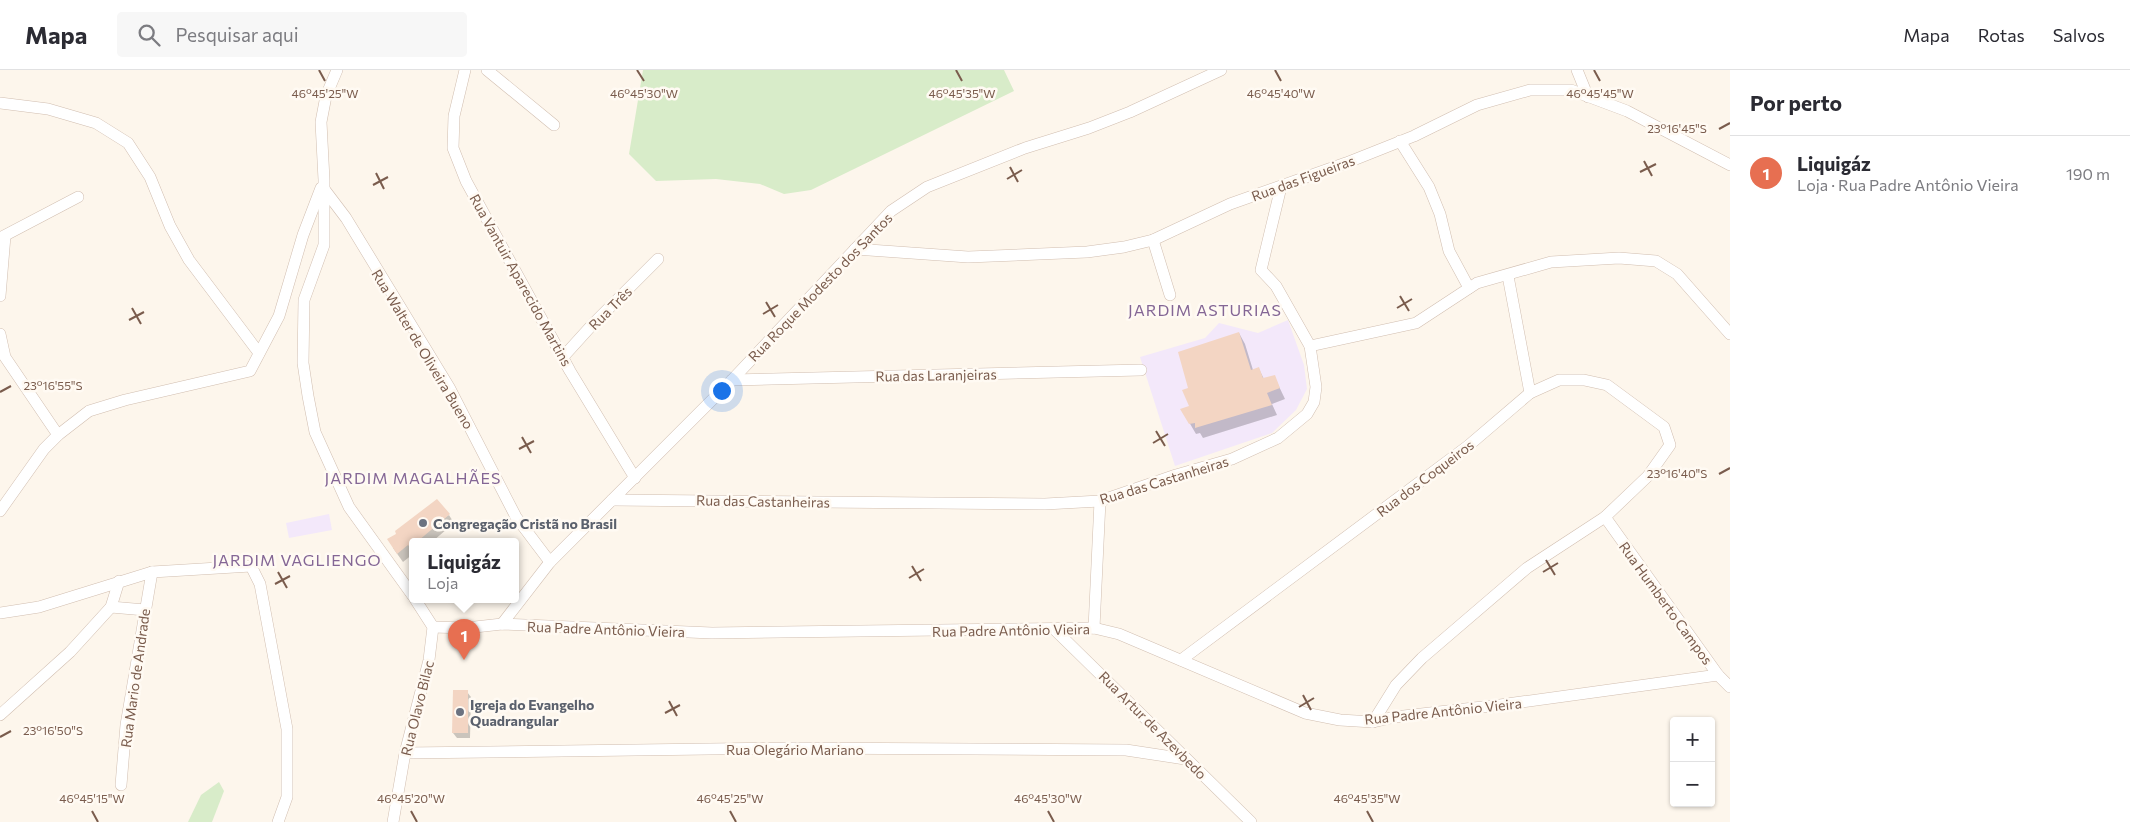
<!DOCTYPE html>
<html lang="pt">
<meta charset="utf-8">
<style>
body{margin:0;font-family:Commissioner,sans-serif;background:#f7f7f7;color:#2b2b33}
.controls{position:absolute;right:15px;bottom:15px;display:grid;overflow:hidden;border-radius:5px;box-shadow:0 1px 4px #0004}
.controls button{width:45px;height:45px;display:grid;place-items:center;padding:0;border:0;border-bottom:1px solid #e1e1e2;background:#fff;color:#2b2b33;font:25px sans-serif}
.you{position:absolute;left:721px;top:320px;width:18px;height:18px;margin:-12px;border:4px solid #fff;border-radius:50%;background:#1a73e8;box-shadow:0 0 0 8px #1a73e833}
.badge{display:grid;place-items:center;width:32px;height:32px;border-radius:50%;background:#e76f51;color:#fff;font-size:16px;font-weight:700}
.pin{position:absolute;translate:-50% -41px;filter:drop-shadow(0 1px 2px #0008)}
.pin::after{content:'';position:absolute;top:26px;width:18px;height:15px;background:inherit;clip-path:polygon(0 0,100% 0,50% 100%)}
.popup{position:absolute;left:409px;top:468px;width:110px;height:65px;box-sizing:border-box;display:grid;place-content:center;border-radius:5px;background:#fff;filter:drop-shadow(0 1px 4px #0005);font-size:16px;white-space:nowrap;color:#7c7c81}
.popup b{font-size:19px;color:#2b2b33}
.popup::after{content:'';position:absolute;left:50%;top:100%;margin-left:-10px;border:10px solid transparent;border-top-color:#fff}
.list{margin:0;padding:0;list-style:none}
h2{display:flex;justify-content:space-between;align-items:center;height:65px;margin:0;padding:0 20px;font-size:21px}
h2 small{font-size:16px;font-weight:400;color:#7c7c81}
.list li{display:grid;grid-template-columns:32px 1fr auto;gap:15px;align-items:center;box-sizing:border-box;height:75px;padding:0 20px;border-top:1px solid #e1e1e2}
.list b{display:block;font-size:19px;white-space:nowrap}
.list p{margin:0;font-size:16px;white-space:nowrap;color:#7c7c81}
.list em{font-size:16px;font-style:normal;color:#7c7c81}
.icon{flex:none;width:28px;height:28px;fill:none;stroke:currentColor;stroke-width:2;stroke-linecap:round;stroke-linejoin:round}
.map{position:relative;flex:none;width:1730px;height:752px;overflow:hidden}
header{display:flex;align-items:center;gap:30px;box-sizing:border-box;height:70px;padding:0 25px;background:#fff;border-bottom:1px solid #e1e1e2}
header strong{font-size:24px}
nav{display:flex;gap:28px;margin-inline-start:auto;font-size:18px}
.search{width:350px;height:45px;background:#f7f7f7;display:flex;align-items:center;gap:12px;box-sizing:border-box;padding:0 18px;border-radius:5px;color:#7c7c81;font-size:19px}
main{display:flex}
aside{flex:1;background:#fff}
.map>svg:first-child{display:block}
.education{fill:#f3e8fa}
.green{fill:#d8ecc9}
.shadow{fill:#0003}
.building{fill:#f3d5c3}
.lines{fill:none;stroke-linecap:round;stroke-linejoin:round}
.minor-casing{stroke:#d1beb0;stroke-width:12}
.minor{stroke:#fff;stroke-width:11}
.ticks{fill:none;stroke:#7a5c4d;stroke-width:2}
.worship-dot{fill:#6b7280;stroke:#fffaf3;stroke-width:2}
.labels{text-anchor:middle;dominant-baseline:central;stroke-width:5;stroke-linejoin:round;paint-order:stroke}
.street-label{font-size:14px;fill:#7a5c4d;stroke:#fffaf3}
.worship-label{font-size:14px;font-weight:bold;fill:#5b616d;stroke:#fffaf3;text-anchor:start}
.quarter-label{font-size:16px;letter-spacing:1px;fill:#846695;stroke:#fffaf3}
.ticks-label{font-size:12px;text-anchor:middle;fill:#7a5c4d;stroke:#fffaf3;stroke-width:5;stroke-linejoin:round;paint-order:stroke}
</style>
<header>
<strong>Mapa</strong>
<div class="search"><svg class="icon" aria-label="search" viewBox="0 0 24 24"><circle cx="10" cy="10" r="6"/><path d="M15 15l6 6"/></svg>Pesquisar aqui</div>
<nav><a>Mapa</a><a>Rotas</a><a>Salvos</a></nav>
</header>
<main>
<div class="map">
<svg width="1730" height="752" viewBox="0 0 1730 752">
<rect width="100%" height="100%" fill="#fdf6ec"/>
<g class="education">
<polygon points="1288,250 1304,295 1307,319 1296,340 1272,363 1175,396 1140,287 1205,268 1219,253 1258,263"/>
<polygon points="329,444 332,460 289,468 286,453"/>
</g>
<g class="green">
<polygon points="643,0 1004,0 1014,21 811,120 784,124 760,114 716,109 656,111 629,84"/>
<polygon points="219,712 224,721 212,752 188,752 201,725"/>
</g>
<g class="shadow">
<polygon points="1239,263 1245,274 1253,300 1259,299 1264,309 1274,306 1285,329 1272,334 1277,345 1203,368 1200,363 1196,364 1182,340 1191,337 1190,319"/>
<polygon points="449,445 454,453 433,471 413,471 413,484 403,492 393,478"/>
<polygon points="467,622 471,627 470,668 457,668 453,663"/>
</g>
<g class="building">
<polygon points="1239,262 1251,300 1259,297 1263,308 1275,305 1280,318 1267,323 1272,335 1195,358 1195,353 1189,354 1180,339 1189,336 1182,320 1188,318 1178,282"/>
<polygon points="437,429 450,444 418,471 413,471 411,478 408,475 397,484 387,469 396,464 395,461"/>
<polygon points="453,620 468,620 468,663 452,663"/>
</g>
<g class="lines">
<g class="minor-casing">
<g id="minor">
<polyline points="337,0 326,26 321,52 324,110 324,175 304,230 303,293 308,326 315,362 349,437 413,526"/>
<polyline points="465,0 454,46 453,78 466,111 570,301 635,408"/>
<polyline points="487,0 554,55"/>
<polyline points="1577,0 1588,27"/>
<polyline points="0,33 48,39 96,53 128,73 150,107 170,156 189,190 259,283"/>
<polyline points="1400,71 1429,117 1440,144 1449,181 1469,218"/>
<polyline points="324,119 346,148 449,317 516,447 550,492"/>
<polyline points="0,168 78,127"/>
<polyline points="1153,170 1170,225"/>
<polyline points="855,179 968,187 1087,182 1124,177 1153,170 1230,134 1346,93 1414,66 1477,35 1530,20 1571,20 1627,41 1730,95"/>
<polyline points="1508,206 1530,323"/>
<polyline points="0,226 5,166"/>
<polyline points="0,264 5,287 58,365"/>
<polyline points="1310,276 1416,253 1477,213 1551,192 1619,188 1656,191 1677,204 1730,264"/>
<polyline points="563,287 592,255 658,189"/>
<polyline points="732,310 1141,300"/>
<polyline points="612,430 1045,434 1100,431 1176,405 1232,389 1278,368 1307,344 1314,332 1316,317 1310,276 1276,216 1261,200 1281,117"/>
<polyline points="0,441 44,379 58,365 89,341 125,330 250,301 279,246 303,165 321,118"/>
<polyline points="1605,447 1718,605 1730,617"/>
<polyline points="111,537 145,540"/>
<polyline points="0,543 39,537 152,502 251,496 260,514 287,659 287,727 278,752"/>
<polyline points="502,554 550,492 732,310 891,141 927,117 1025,78 1089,58 1130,42 1221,0"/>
<polyline points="433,557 466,558 502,554 712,563 1094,558 1119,564 1305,643 1340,650 1373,652 1395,647 1500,635 1718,605"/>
<polyline points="1094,558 1100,431"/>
<polyline points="1054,559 1251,752"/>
<polyline points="1181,590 1468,376 1530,323 1559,310 1584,310 1607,315 1664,357 1670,375 1648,406 1605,447 1527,498 1422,588 1396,615 1373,652"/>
<polyline points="0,645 70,582 91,559 111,537 119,511"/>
<polyline points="405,683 793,678 1126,680 1185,689"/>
<polyline points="121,715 126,655 152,502"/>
<polyline points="393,752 405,683 429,590 433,557 415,529"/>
</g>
</g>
<use href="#minor" class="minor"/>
</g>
<path class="ticks" d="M319 0 325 11M637 0 644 11M956 0 962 11M1275 0 1281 11M1594 0 1600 11M1719 59 1730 53M1644 91 1652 106M1010 97 1018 112M1640 102 1656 94M376 103 384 119M1007 109 1022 100M373 115 388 107M1400 226 1409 241M766 232 775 247M132 238 141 254M1397 238 1412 229M763 244 778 235M129 250 144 242M0 322 11 316M1156 361 1165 376M522 367 531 383M1153 373 1168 364M519 379 534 371M1719 404 1730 398M1546 490 1555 505M912 496 921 511M278 502 287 518M1543 502 1558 493M909 508 924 499M275 514 290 506M1303 625 1311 640M669 631 677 646M1299 637 1314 628M665 643 680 635M0 667 11 661M92 741 98 752M411 741 417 752M730 741 736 752M1048 741 1054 752M1367 741 1373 752"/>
<g class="worship-dot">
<circle cx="423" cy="453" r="5"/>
<circle cx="460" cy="642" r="5"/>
</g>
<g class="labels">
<g class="street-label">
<text transform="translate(1303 108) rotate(-20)">Rua das Figueiras</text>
<text transform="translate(521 210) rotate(61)">Rua Vantuir Aparecido Martins</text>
<text transform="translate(820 217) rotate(-46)">Rua Roque Modesto dos Santos</text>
<text transform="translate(610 238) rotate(-45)">Rua Três</text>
<text transform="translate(423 279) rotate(59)">Rua Walter de Oliveira Bueno</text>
<text transform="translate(936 305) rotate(-1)">Rua das Laranjeiras</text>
<text transform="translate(1425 408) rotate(-37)">Rua dos Coqueiros</text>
<text transform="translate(1164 410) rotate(-17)">Rua das Castanheiras</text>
<text transform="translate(763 431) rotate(1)">Rua das Castanheiras</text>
<text transform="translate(1666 533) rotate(54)">Rua Humberto Campos</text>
<text transform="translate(606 559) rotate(2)">Rua Padre Antônio Vieira</text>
<text transform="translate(1011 560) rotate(-1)">Rua Padre Antônio Vieira</text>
<text transform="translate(135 608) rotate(-82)">Rua Mario de Andrade</text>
<text transform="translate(417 638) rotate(-76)">Rua Olavo Bilac</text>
<text transform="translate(1443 641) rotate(-6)">Rua Padre Antônio Vieira</text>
<text transform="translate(1153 655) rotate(45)">Rua Artur de Azevbedo</text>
<text x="795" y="679">Rua Olegário Mariano</text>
</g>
<g class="worship-label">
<text x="433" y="453">Congregação Cristã no Brasil</text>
<text x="470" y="634">Igreja do Evangelho<tspan x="470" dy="16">Quadrangular</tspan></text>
</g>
<g class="quarter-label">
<text x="1205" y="239">JARDIM ASTURIAS</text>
<text x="413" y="407">JARDIM MAGALHÃES</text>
<text x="297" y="489">JARDIM VAGLIENGO</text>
</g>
</g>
<g class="ticks-label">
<text x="325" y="28">46°45'25"W</text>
<text x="644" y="28">46°45'30"W</text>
<text x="962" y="28">46°45'35"W</text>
<text x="1281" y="28">46°45'40"W</text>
<text x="1600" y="28">46°45'45"W</text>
<text x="1677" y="63">23°16'45"S</text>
<text x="53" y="320">23°16'55"S</text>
<text x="1677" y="408">23°16'40"S</text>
<text x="53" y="665">23°16'50"S</text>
<text x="92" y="733">46°45'15"W</text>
<text x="411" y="733">46°45'20"W</text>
<text x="730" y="733">46°45'25"W</text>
<text x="1048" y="733">46°45'30"W</text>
<text x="1367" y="733">46°45'35"W</text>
</g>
</svg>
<div class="controls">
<button>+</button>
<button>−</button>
</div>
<div class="you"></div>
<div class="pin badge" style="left:464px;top:590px">1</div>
<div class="popup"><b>Liquigáz</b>Loja</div>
</div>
<aside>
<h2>Por perto<small></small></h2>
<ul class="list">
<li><span class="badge">1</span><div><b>Liquigáz</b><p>Loja · Rua Padre Antônio Vieira</p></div><em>190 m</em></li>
</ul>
</aside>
</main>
